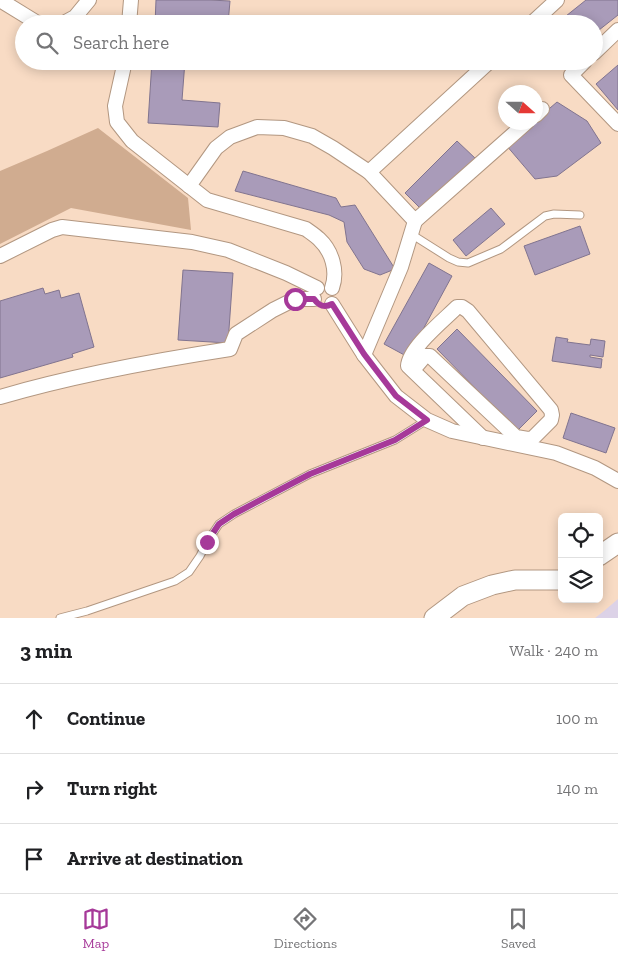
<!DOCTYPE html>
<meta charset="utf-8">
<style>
body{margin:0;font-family:"Zilla Slab",serif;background:#f2f2f2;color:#202124}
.controls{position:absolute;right:15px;bottom:15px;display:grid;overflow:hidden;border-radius:8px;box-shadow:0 2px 12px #0003}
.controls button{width:45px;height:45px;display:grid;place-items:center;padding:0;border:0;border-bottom:1px solid #e0e0e0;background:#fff;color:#202124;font:25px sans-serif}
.compass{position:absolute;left:498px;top:85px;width:45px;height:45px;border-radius:50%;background:#fff;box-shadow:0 2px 12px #0003;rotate:111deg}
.stop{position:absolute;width:15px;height:15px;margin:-11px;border:4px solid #a63999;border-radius:50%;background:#fff}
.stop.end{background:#a63999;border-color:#fff;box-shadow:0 1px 5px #0008}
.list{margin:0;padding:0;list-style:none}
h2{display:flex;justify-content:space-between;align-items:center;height:65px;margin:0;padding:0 20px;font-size:21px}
h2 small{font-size:16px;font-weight:400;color:#757577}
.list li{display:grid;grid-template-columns:32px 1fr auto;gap:15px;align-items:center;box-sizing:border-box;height:70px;padding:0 20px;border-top:1px solid #e0e0e0}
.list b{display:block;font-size:19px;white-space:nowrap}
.list em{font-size:16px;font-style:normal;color:#757577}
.icon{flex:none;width:28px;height:28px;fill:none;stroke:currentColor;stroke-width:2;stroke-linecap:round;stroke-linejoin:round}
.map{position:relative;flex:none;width:618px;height:618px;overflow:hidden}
.search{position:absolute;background:#fff;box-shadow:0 2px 12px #0003;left:15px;right:15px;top:15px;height:55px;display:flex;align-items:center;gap:12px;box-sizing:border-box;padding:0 18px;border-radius:28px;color:#757577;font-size:19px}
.sheet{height:275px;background:#fff}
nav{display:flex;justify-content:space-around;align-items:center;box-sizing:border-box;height:70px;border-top:1px solid #e0e0e0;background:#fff;font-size:14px;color:#757577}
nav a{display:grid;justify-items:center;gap:2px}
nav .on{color:#a63999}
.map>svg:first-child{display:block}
.commercial{fill:#dcd2e7}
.forest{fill:#d0ac90}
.building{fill:#a99bb9;stroke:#81748f}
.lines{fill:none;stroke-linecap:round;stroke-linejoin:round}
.lane-casing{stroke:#b29781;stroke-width:9}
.street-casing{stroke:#b29781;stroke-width:16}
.secondary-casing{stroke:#b29781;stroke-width:21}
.lane{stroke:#fff;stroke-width:7}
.street{stroke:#fff;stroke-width:14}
.secondary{stroke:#fff;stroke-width:19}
.route{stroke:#a63999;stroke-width:6}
</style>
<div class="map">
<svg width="618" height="618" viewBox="0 0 618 618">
<rect width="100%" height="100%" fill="#f8dbc4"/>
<polygon class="commercial" points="618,599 618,618 595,618 604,611"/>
<polygon class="forest" points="98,128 188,198 191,230 71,208 0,244 0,171 47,151"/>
<g class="building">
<polygon points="156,0 210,0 230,1 228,24 155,24"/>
<polygon points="586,0 618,0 618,15 594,34 594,24 556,24"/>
<polygon points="152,61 185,61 182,100 220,103 218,127 148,123"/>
<polygon points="618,65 618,110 596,84"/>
<polygon points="557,102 587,121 601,143 557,176 535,179 506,145 533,122 536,122 536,120"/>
<polygon points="457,141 476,159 423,211 405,193"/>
<polygon points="243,171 336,198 341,207 355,205 395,269 380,275 364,269 347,242 344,222 329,215 235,191"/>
<polygon points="491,208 505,224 466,256 453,240"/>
<polygon points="580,226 590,254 535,275 524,246"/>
<polygon points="429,263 452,276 408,357 384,344"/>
<polygon points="183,270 233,273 228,343 178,340"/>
<polygon points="43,288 45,294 59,290 61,298 79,293 94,347 72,354 73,357 0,378 0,301"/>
<polygon points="457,329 537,411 517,431 437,349"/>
<polygon points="556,337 568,339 567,342 590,345 591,339 605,341 603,357 590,355 590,357 602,359 601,368 552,361"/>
<polygon points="571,413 615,428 606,453 563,438"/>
</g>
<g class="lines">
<g class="lane-casing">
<g id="lane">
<polyline points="411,234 449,258 458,262 468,263 501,249 545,216 554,214 580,215"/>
<polyline points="60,618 87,611 175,581 189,572 200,556 207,542 219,524 234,514 310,474 395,440 427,420"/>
</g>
</g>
<g class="street-casing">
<g id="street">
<polyline points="0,0 39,24"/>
<polyline points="62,24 75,17 89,0"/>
<polyline points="129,24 131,0"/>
<polyline points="531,24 557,0"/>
<polyline points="594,53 618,30"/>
<path d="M125 61 115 106 117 122 132 141 207 200 306 229C310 232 315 235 319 239 332 251 338 271 332 288"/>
<polyline points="490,61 369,172 415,221 527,122"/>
<polyline points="585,61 571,75 618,124"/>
<polyline points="536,115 542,109"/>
<polyline points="189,186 216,148 230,137 257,127 284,128 312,136 333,148 369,172"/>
<polyline points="0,256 52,230 62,227 192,242 228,250 286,273 317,288"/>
<polyline points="332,304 364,355 396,396 427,420 452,431 556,453 595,468 618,481"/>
<polyline points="364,355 401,267 415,221"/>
<path d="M413 370 425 356H430L516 437 528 439 533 438 551 420 552 415 551 410 468 311 462 307H457C444 320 409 348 408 366L483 438"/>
<path d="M0 397C75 375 152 361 230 349L236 334 273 310 295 299H314"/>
</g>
</g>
<g class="secondary-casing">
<g id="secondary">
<polyline points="599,556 618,543"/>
<polyline points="434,618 463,596 492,585 515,580 562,580"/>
</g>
</g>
<use href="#lane" class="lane"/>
<use href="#street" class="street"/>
<use href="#secondary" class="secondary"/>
</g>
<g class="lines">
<path class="route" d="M207 542 219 524 234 514 310 474 395 440 427 420 396 396 364 354 332 304C324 308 319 306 314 299H295"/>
</g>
</svg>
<div class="controls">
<button><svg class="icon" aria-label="locate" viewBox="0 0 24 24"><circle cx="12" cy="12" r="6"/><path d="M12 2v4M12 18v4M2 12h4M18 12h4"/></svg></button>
<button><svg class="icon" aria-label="layers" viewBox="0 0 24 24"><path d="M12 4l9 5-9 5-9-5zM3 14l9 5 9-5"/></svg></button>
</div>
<svg class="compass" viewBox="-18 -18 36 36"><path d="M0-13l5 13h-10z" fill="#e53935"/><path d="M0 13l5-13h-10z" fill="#757577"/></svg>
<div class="stop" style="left:295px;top:299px"></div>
<div class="stop end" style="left:207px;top:542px"></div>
<div class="search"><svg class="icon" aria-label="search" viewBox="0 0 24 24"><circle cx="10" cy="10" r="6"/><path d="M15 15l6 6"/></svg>Search here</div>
</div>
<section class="sheet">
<h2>3 min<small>Walk · 240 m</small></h2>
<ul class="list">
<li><svg class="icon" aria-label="ahead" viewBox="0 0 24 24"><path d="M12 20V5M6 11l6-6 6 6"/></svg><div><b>Continue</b></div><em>100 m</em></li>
<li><svg class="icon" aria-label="right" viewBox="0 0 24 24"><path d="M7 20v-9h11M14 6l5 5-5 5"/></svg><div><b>Turn right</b></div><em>140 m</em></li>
<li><svg class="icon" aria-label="arrive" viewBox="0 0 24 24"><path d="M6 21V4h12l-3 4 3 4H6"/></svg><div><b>Arrive at destination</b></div></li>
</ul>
</section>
<nav>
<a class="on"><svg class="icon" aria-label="map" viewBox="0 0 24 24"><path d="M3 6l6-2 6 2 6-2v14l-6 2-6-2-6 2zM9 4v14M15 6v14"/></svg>Map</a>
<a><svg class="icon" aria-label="directions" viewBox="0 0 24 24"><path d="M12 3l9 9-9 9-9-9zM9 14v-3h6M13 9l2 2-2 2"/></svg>Directions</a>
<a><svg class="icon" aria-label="saved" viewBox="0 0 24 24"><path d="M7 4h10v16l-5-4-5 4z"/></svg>Saved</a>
</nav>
